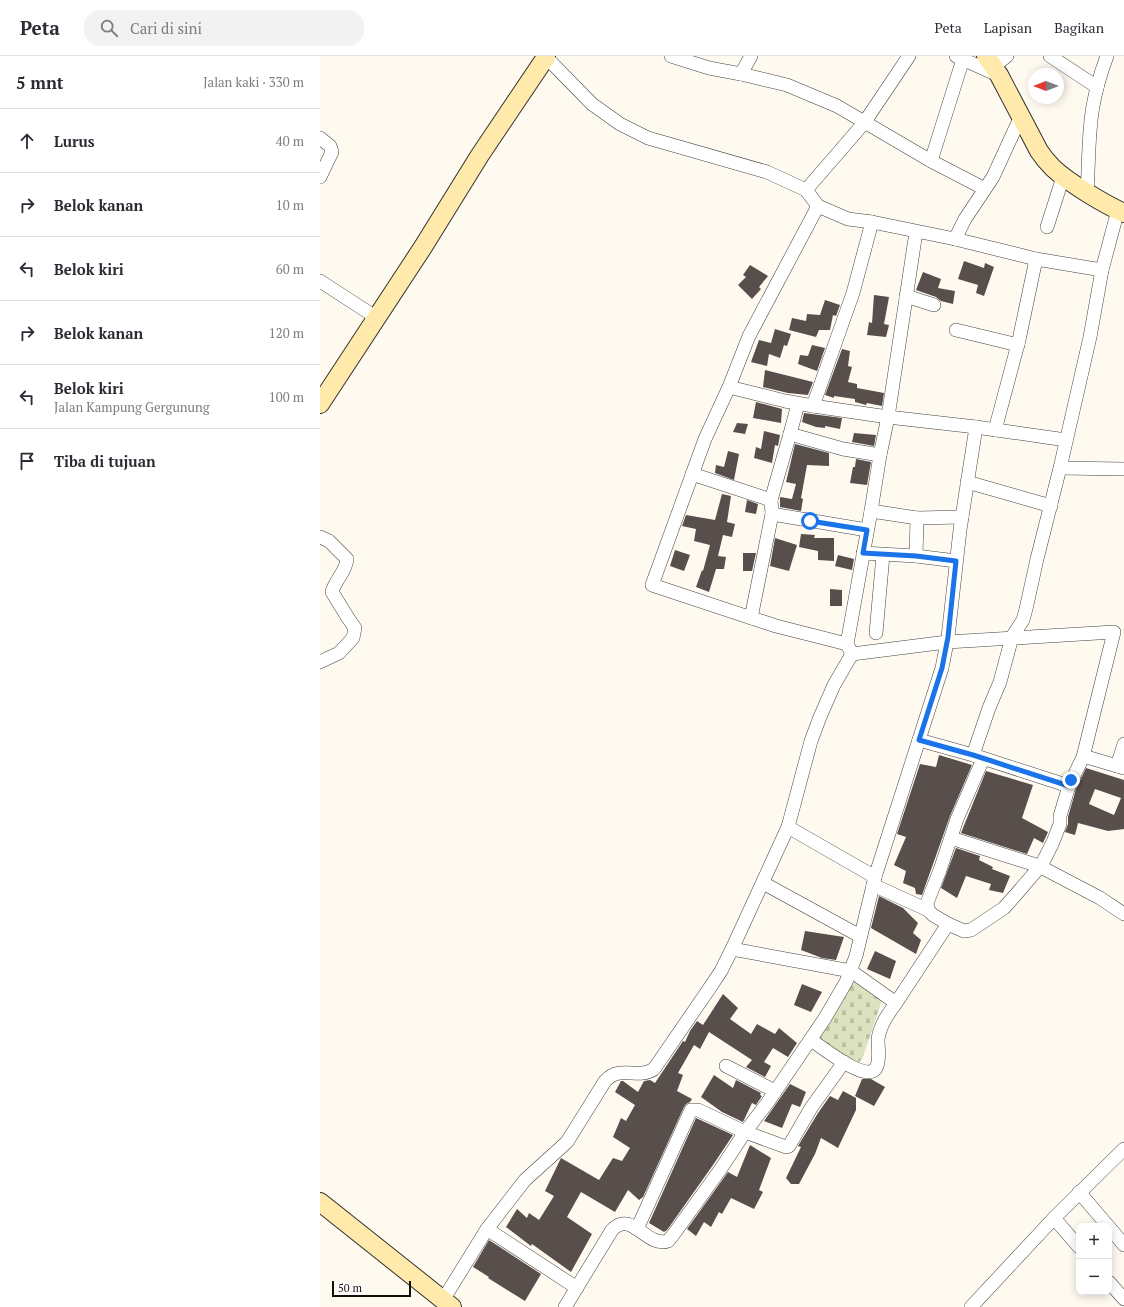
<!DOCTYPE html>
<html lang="id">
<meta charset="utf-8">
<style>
body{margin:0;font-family:"PT Serif",serif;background:#f2f2f3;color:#2b2b33}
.controls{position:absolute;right:12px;bottom:12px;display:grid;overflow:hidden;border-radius:8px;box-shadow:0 2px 10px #0003}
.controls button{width:36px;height:36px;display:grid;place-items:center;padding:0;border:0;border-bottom:1px solid #e1e1e2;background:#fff;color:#2b2b33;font:20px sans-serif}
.compass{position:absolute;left:708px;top:12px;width:36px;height:36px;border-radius:50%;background:#fff;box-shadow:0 2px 10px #0003;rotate:270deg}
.scale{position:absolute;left:12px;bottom:10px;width:79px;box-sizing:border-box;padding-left:4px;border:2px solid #0f0f0f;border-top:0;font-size:11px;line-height:14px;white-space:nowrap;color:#0f0f0f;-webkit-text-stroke:3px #fff;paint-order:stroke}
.stop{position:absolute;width:12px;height:12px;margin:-9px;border:3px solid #1a73e8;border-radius:50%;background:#fff}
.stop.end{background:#1a73e8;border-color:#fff;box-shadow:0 1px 4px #0008}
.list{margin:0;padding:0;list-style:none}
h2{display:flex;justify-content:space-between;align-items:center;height:52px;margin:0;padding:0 16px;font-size:17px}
h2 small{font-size:13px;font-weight:400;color:#7c7c81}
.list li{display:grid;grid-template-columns:26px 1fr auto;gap:12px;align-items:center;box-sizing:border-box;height:64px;padding:0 16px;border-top:1px solid #e1e1e2}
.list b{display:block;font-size:15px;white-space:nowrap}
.list p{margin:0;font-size:13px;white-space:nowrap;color:#7c7c81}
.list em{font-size:13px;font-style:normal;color:#7c7c81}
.icon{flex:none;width:22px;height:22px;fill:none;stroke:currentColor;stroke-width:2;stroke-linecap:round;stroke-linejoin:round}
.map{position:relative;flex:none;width:804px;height:1251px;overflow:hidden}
header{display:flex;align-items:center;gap:24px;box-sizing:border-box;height:56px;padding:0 20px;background:#fff;border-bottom:1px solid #e1e1e2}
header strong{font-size:19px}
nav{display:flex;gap:22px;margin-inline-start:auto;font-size:14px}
.search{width:280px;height:36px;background:#f2f2f3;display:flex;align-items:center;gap:10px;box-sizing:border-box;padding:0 14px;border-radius:16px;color:#7c7c81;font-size:15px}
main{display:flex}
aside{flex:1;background:#fff}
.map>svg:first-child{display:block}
.cemetery{fill:url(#cemetery-stones)}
.building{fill:#584e4b;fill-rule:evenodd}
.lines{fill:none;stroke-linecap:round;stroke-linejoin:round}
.street-casing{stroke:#424242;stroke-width:14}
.secondary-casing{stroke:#313131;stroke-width:20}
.street{stroke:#fff;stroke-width:13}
.secondary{stroke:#ffeaab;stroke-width:18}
.route{stroke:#1a73e8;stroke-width:5}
</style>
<header>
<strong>Peta</strong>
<div class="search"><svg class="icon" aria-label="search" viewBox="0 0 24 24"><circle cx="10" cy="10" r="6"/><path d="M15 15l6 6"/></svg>Cari di sini</div>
<nav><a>Peta</a><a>Lapisan</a><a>Bagikan</a></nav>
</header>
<main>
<aside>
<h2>5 mnt<small>Jalan kaki · 330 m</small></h2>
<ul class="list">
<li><svg class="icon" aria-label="ahead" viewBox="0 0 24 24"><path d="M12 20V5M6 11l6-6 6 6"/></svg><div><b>Lurus</b></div><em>40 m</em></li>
<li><svg class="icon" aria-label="right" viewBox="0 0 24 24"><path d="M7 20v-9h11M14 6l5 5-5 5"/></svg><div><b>Belok kanan</b></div><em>10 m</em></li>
<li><svg class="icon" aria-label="left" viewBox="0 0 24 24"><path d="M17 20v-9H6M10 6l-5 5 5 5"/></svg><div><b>Belok kiri</b></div><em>60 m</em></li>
<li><svg class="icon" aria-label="right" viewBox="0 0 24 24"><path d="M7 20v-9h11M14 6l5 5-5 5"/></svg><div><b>Belok kanan</b></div><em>120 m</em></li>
<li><svg class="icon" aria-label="left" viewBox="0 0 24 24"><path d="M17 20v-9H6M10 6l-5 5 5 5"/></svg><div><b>Belok kiri</b><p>Jalan Kampung Gergunung</p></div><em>100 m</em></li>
<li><svg class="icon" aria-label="arrive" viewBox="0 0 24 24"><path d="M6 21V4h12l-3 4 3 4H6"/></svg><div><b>Tiba di tujuan</b></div></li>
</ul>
</aside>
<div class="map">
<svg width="804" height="1251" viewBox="0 0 804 1251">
<defs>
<pattern id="cemetery-stones" width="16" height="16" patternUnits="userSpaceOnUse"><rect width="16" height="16" fill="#dce2c0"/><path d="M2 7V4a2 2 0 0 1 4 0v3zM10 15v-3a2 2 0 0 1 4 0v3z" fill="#bcc1a4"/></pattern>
</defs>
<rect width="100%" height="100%" fill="#fffaf0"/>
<polygon class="cemetery" points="534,925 562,944 543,1001 538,1008 496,984"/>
<g class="building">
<polygon points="644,205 664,212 665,207 674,211 664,240 656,237 658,229 638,223"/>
<polygon points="430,209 448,220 439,231 441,233 432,243 418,229 426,221 423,219"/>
<polygon points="603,216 621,223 618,232 635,235 633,248 621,245 616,241 596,234"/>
<polygon points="554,239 569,241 564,268 569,269 566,281 547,279 549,266 552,267"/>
<polygon points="505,244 520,249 516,260 513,259 510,274 499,274 496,281 469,274 472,262 486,265 487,258 500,259"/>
<polygon points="455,273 471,278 467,290 464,289 460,302 449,298 447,310 431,306 439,284 451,287"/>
<polygon points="492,289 505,292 497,315 478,308 480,299 488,300"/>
<polygon points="522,293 530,295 528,310 532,311 528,326 537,328 537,332 564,337 562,350 547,347 546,349 535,346 535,343 514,340 514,342 505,339"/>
<polygon points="445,314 493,326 488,339 468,337 443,331"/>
<polygon points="436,346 462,353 461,367 433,362"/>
<polygon points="484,357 522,362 520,373 505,370 505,372 496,371 482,366"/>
<polygon points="417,367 428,368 425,378 413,376"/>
<polygon points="444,375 460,379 458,390 455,389 452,407 434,402 436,391 441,393"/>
<polygon points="534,377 556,379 554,390 532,386"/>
<polygon points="475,388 509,397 509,410 487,409 481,442 483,443 481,455 460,451 460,441 472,443 476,428 466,426"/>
<polygon points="408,395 419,398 414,424 395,417 396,409 404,411"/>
<polygon points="536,403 551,406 547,429 530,427 533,411 535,411"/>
<polygon points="402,438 411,440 407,466 415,468 412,481 403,479 398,500 406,501 404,513 396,513 389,536 376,531 382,514 383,515 390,489 374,485 376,473 362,470 366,459 395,464"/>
<polygon points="427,444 438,448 436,458 425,456"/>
<polygon points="481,478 495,479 494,482 514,482 514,505 498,504 498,495 479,491"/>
<polygon points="455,482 477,489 469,515 450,510"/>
<polygon points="355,494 370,499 364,515 350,510"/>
<polygon points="423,497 436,497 432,515 423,515"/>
<polygon points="518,499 534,503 532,514 515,510"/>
<polygon points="510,533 522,534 522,550 510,550"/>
<polygon points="619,699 652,709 630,760 612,811 602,839 596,838 595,832 583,827 586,815 574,809 586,781 577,778 600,708 616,711"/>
<path d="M766 712 804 724V773L788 775 758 767 755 779 745 776 748 768V761L756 733ZM775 733 801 742 794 759 769 748Z"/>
<polygon points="666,715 713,729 702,762 728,776 723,787 714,782 707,798 641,777"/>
<polygon points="636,792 660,800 659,804 673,811 672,813 690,820 683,837 669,834 671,828 646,820 637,842 621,832"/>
<polygon points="559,840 583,852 598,867 593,877 601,884 596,898 551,872"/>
<polygon points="485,875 524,881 516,904 502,902 481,894"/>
<polygon points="555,895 576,905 570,923 547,913"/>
<polygon points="482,928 502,936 491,956 474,949"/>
<polygon points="403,938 418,952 410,963 431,978 437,968 455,978 459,972 477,987 468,1001 453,992 444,1006 451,1010 445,1021 426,1011 432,1004 389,976 380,993 374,989 358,1017 363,1019 357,1035 372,1043 370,1046 366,1048 364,1051 323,1141 319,1144 308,1134 295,1156 261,1136 247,1161 272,1178 251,1216 212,1188 211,1190 186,1171 197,1153 207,1162 209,1157 219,1164 234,1140 225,1135 241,1102 279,1124 293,1102 302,1105 310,1092 293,1081 301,1062 306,1065 315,1049 295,1036 301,1025 303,1025 318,1036 324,1025 330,1024 335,1027 363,985 365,986 370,975 377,965 383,969"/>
<polygon points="394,1019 413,1032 416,1024 441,1037 440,1039 442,1040 436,1049 432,1047 423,1066 402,1056 381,1041"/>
<polygon points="542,1023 551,1023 565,1031 554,1050 535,1040"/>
<polygon points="470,1028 486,1036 480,1051 472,1048 462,1072 444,1065"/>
<polygon points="523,1035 536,1042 536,1054 518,1092 501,1082 495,1098 479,1128 471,1128 466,1122 481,1091 478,1090 498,1057 510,1040 518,1044"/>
<polygon points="376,1062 413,1079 393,1109 347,1174 344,1176 329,1167"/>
<polygon points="430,1089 451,1102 439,1134 443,1136 434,1153 411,1142 402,1158 399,1156 391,1171 384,1166 376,1180 367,1173 408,1116 417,1121"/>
<polygon points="169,1184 221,1218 205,1245 168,1222 169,1221 153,1211"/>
</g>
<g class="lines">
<g class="street-casing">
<g id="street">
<polyline points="351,0 389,12 421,18 467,29 517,50 611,105 665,133"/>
<polyline points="636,0 678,19"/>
<polyline points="730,0 777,31"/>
<polyline points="226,1 272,48 300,68 328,82 447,116 486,134 498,150 528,163 552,166 635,183 716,203 782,214"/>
<polyline points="673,11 687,0"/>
<polyline points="421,18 431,0"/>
<polyline points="0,82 10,90 12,96 0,121"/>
<polyline points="611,105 643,3"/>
<polyline points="486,134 544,67 589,0"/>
<path d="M767 136C769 107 768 78 773 50 776 33 781 16 787 0"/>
<polyline points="498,150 429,280 409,331 385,383 332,529 456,570 527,588"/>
<polyline points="727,171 743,121"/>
<polyline points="635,183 645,163 673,121 701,60"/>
<polyline points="0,225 57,262"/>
<polyline points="586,240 614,249"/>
<polyline points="636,274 698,289"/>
<polyline points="409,331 465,345 493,350 568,361 656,371 746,384"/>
<polyline points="493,350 533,237 552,166"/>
<polyline points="675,374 699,284 716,203"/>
<polyline points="470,378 523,393 560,399"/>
<polyline points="740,412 804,413"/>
<polyline points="372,418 451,444"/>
<polyline points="647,426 731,450"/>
<polyline points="551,455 597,462 642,461"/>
<polyline points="452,458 547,474"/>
<path d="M0 481 9 485 27 503C26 516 15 524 12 536L28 562 35 572 33 582 19 597 0 606"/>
<polyline points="543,497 596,500 636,505"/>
<polyline points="596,500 597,462"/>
<polyline points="431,562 452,458 451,444 470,378 478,348"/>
<polyline points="556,577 563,499"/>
<polyline points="531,596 527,588 551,455 560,399 568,361 596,176"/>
<polyline points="532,598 627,586 794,576 763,701"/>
<polyline points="599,684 653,699 749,730 763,701 770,702 804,712"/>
<polyline points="653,699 669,652 680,626 692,581 703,564 706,553 717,503 740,412 770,281 782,214 798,154"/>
<polyline points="797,710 804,688"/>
<polyline points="468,771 555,821"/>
<polyline points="631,782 719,810 780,842 804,858"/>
<polyline points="443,827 540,880"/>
<polyline points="553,829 608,854"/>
<polyline points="628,868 613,859 608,854 607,847 620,814 637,763 663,703"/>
<polyline points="412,893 531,915 576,947 628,868 644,875 651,874 684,852 699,835 722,808 733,786 740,768 740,760 749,730"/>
<path d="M491 984C501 990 550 1031 557 1010 560 1002 558 991 558 983 560 969 568 958 576 947"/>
<polyline points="406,1010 455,1035"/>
<polyline points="759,1136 788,1170"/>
<polyline points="734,1162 759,1191"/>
<polyline points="789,1171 804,1189"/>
<polyline points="167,1173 257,1232"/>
<polyline points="317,1173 371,1054 378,1054 425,1076 466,1091 469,1090 491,1052 524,1006"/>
<polyline points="789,1226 804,1243"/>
<path d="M123 1244 167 1173 205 1124 247 1086 285 1025C302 1008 317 1024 334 1013L389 933 401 915 412 893 468 771 491 685 500 661 514 629 532 598"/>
<path d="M245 1251 292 1174C312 1153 326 1192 348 1185L353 1179 400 1114 425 1076 448 1046 505 962 526 926 536 900 555 821 622 612 628 581 640 474 656 371"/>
<polyline points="651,1251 734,1162 804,1093"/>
</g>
</g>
<g class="secondary-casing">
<g id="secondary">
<path d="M666 0 679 19 719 95C723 101 728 107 733 112 749 127 784 148 804 157"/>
<polyline points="0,348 103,191 160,99 226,1 225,0"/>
<polyline points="0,1146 132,1251"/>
</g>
</g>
<use href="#street" class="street"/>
<use href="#secondary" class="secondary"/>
</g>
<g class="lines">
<polyline class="route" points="490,465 547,474 543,497 596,500 636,505 628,581 622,612 599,684 653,699 749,730 751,724"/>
</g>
</svg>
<div class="controls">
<button>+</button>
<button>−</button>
</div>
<svg class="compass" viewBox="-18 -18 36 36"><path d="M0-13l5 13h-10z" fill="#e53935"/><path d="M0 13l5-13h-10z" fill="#7c7c81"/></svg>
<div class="scale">50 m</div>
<div class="stop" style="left:490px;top:465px"></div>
<div class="stop end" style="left:751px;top:724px"></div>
</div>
</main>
